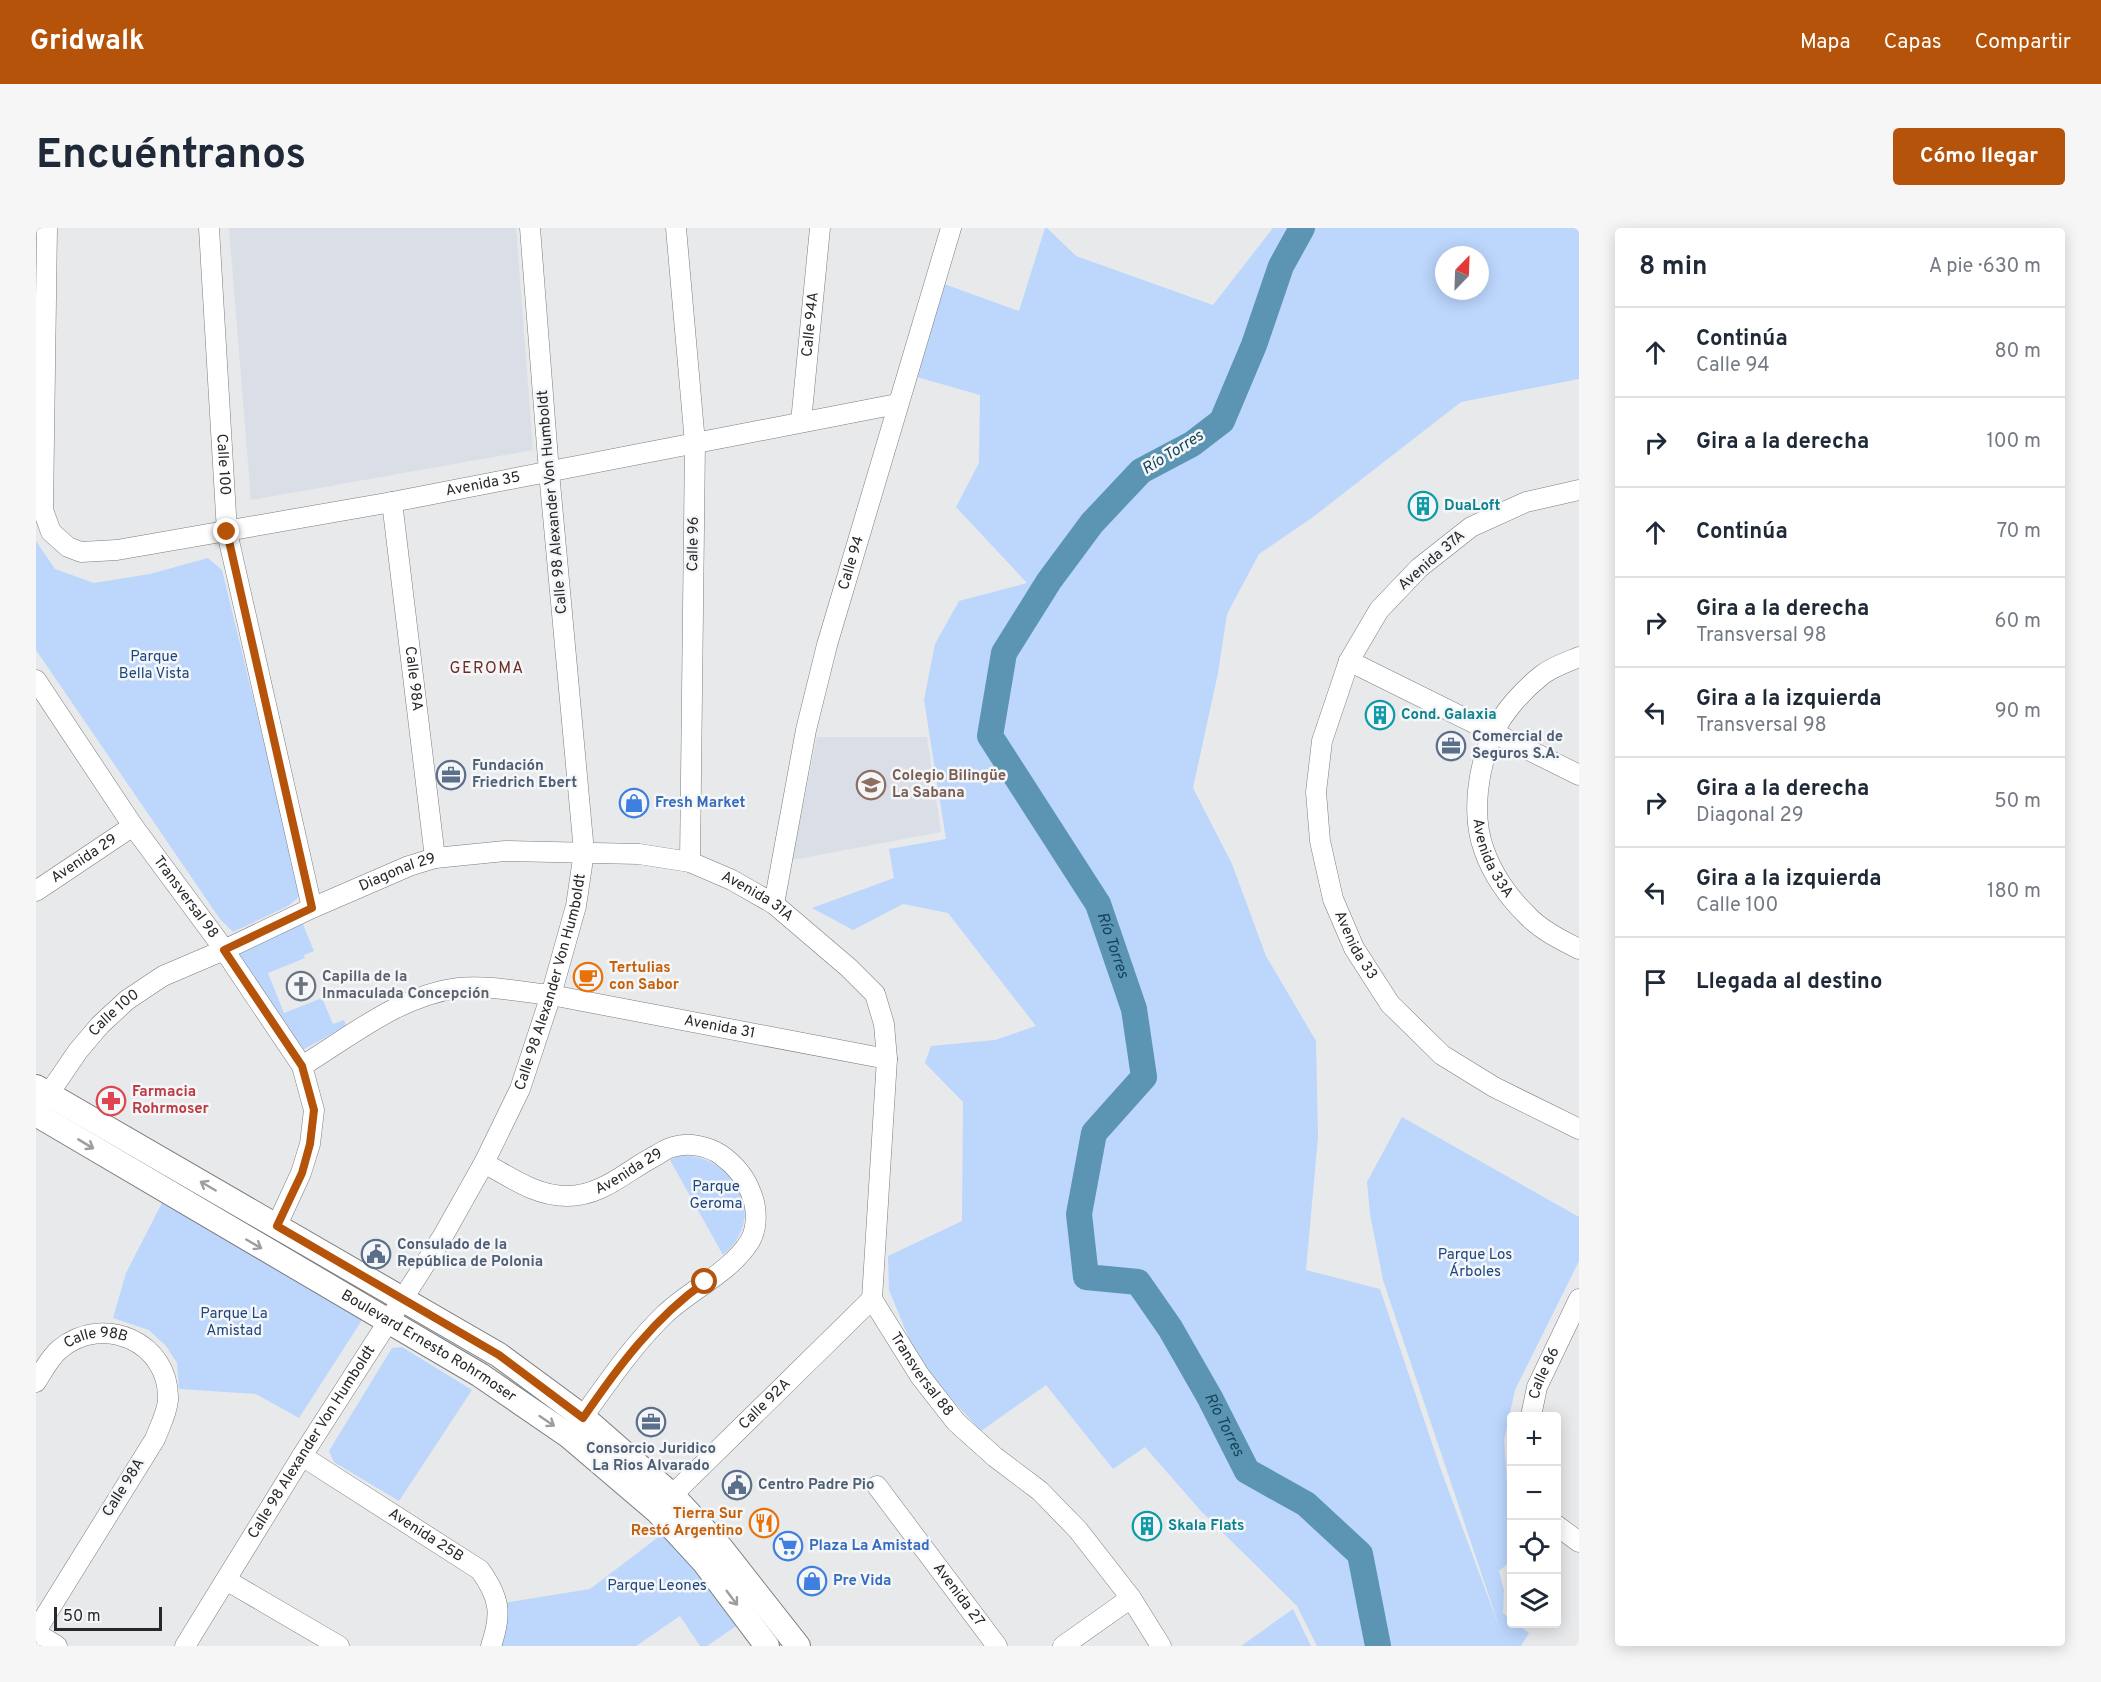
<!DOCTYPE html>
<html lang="es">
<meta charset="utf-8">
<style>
body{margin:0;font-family:Overpass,sans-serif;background:#f6f6f7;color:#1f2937}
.controls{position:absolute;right:18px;bottom:18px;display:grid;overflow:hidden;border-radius:6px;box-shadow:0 3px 15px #0003}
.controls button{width:54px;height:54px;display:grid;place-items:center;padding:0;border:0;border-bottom:2px solid #e0e1e3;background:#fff;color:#1f2937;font:30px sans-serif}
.compass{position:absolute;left:1399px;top:18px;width:54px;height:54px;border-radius:50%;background:#fff;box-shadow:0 3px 15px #0003;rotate:23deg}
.scale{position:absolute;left:18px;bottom:15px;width:108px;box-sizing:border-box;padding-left:6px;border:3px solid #272829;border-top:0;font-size:16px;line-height:21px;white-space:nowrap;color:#272829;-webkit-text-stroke:4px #f5f6f8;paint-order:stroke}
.stop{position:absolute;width:18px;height:18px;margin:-14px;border:4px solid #b45309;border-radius:50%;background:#fff}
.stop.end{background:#b45309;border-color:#fff;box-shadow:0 2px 6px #0008}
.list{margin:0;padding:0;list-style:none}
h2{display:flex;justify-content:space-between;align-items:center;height:78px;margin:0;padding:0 24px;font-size:26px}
h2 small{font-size:20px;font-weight:400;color:#747a83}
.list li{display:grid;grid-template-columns:39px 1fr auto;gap:18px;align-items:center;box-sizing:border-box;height:90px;padding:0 24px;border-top:2px solid #e0e1e3}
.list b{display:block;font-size:22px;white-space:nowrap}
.list p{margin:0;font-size:20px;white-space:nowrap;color:#747a83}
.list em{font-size:20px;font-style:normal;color:#747a83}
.icon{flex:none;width:33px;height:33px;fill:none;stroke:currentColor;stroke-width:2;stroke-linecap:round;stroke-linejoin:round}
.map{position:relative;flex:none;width:1543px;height:1418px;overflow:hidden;border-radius:6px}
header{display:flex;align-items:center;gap:36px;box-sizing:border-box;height:84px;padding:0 30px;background:#b45309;color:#fff}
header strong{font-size:28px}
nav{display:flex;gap:33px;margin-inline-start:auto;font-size:21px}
.intro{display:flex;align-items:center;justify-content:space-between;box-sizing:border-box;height:144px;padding:0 36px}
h1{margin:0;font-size:42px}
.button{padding:15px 27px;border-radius:6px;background:#b45309;color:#fff;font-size:21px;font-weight:700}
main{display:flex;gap:36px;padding:0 36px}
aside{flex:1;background:#fff;border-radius:6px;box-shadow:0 3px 15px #0003}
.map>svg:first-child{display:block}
.built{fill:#d9dee7}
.green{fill:#bcd6fc;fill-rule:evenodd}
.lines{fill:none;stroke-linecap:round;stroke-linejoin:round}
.river{stroke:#5b95b3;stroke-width:26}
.minor-casing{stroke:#7b7c7e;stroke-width:21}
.major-casing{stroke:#7b7c7e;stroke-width:26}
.minor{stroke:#fff;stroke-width:20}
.major{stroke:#fff;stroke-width:24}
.oneway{stroke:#9e9e9f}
.route{stroke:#b45309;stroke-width:8}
.labels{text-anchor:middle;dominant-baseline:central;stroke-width:5;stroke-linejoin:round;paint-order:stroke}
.street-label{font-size:15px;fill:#272829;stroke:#f5f6f8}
.culture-label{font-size:15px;font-weight:bold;fill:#0d838f;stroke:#f5f6f8;text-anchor:start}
.park-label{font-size:15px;fill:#1e467e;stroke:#f5f6f8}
.service-label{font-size:15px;font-weight:bold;fill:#4e5e75;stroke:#f5f6f8;text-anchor:start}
.education-label{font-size:15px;font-weight:bold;fill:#785e54;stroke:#f5f6f8;text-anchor:start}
.shop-label{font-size:15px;font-weight:bold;fill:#366cbe;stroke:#f5f6f8;text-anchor:start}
.food-label{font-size:15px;font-weight:bold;fill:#c56008;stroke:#f5f6f8;text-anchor:start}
.worship-label{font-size:15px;font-weight:bold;fill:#5b616d;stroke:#f5f6f8;text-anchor:start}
.health-label{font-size:15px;font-weight:bold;fill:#be3a42;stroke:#f5f6f8;text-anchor:start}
.water-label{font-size:16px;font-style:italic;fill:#14445a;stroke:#f5f6f8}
.neighbourhood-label{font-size:16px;letter-spacing:1.5px;fill:#702b26;stroke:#f5f6f8}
</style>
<header>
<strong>Gridwalk</strong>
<nav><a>Mapa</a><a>Capas</a><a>Compartir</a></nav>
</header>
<div class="intro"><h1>Encuéntranos</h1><a class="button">Cómo llegar</a></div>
<main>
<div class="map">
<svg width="1543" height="1418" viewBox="0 0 1543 1418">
<rect width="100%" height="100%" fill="#e8e9eb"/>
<g class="built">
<polygon points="193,0 480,0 497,222 215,272"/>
<polygon points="781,509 891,509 905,604 756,632"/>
</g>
<g class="green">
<path d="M1009 0H1011L1040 28 1177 77 1237 0H1543V151L1425 174 1277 289 1223 326 1191 386 1182 445 1157 560 1196 636 1230 728 1280 813 1282 909 1270 1042 1344 1061 1405 1242 1465 1404 1347 1052 1334 986 1331 954 1366 889 1543 989V1033L1479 1162 1468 1212 1471 1254 1475 1261 1476 1332 1463 1343 1468 1362 1467 1385 1475 1392 1476 1396H1481L1493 1405 1485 1418H1281L1261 1378 1164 1282 1109 1219 1077 1241 1010 1157 945 1203 907 1162 879 1125 853 1062 852 1028 926 993 927 874 889 835 895 818 959 812 1000 798 912 685 867 676 817 702 776 680 858 650 853 621 910 611 888 472 899 416 923 373 991 355 920 279 943 235 944 167 881 149 908 56 983 83ZM1408 27H1444V63H1408Z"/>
<polygon points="0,313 19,341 58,355 114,346 172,330 186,342 265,667 252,678 197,704 184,691 0,422"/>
<polygon points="266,694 278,723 268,727 269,730 232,745 248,785 286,770 297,796 308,792 310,798 261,825 196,724"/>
<path d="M644 927C700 928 733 988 687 1027L634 932Z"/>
<polygon points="127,973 328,1089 263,1190 220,1166 143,1161 141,1135 130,1118 113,1102 77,1090 90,1045"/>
<polygon points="366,1119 436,1162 363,1273 298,1234 293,1223 356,1120"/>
<polygon points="629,1304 706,1394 671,1418 664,1418 644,1388 600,1418 461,1418 467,1375 554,1361"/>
<polygon points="1257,1381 1275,1418 1205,1418"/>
</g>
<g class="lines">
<path class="river" id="s1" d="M1266 0 1245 38 1218 117 1186 193 1156 216 1105 243 1056 295 1013 353 968 425 954 508 1062 676 1098 781 1108 849 1058 905 1043 986 1050 1049 1102 1054 1134 1100 1174 1170 1211 1243 1270 1276 1324 1326 1342 1418"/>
<g class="minor-casing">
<g id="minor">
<path id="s2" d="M11 0 7 282 15 304 32 319 45 324 81 322 356 274 861 176"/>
<path id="s3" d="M173 0 191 304 276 680"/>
<polyline points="640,0 659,215 654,634"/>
<path id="s4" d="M765 194 784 0"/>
<path id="s5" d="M1543 262 1490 274 1435 299 1383 340 1343 382 1313 433 1286 513 1280 564 1284 613 1297 671 1318 720 1354 776 1406 827 1458 859 1543 901"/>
<path id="s6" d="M356 274 399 630"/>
<path id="s7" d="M1543 429C1531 434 1516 439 1506 447 1487 462 1467 484 1457 506 1442 539 1435 587 1448 622 1456 645 1472 669 1490 686 1503 701 1525 712 1543 721"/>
<polyline points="1313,433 1543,547"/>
<path id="s8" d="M0 452 97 598 182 713 266 838 278 882 274 916 265 945 241 997"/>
<path id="s9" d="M0 663 97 598"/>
<path id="s10" d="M738 676 770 502 791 417 915 0"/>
<path id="s11" d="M266 838C315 808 364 767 423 760 451 757 486 764 515 767L851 831"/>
<path id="s12" d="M5 877 42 823 64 797 91 772 127 748 188 722 276 680 373 638 399 630 469 623 603 626 654 634 696 652 738 676 813 740 839 766 848 796 851 831 836 1071 884 1148 920 1194 959 1229 1004 1263 1042 1302 1095 1370 1125 1418"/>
<path id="s13" d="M448 935C474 949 500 968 531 968 567 968 591 942 621 927 626 924 631 920 637 919 652 914 672 918 685 927 699 937 709 948 715 965 721 979 722 999 714 1013 694 1045 655 1061 628 1087 593 1121 567 1162 538 1201"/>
<path id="s14" d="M0 1154C7 1143 14 1129 24 1121 67 1085 134 1114 132 1172 131 1185 124 1198 119 1211L0 1403"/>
<path id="s15" d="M1495 1188 1501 1159 1543 1071"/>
<path id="s16" d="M266 1228 444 1342C464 1370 466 1386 455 1418"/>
<path id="s17" d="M841 1258 961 1418"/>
<path id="s18" d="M626 1277 836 1071"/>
<polyline points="1520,1297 1543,1314"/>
<polyline points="190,1352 303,1418"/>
<polyline points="0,1405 21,1418"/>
<path id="s19" d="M149 1418 266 1228 407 1008 448 935 484 861 515 767 540 678 548 624 513 244 494 0"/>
<polyline points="1027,1418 1095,1370"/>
</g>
</g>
<g class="major-casing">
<g id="major">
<polyline points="0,859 463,1127 547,1189 636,1267 685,1320 762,1418"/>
<path id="s20" d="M0 886 444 1147 533 1208 621 1283 668 1334 731 1418"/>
</g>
</g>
<use href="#minor" class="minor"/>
<use href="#major" class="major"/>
</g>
<defs><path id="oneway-shaft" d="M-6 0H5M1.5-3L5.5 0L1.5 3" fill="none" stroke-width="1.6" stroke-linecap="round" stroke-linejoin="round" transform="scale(1.5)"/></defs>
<g class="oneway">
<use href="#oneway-shaft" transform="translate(50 916) rotate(31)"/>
<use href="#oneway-shaft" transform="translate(172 958) rotate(-150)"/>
<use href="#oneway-shaft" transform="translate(218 1016) rotate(30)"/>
<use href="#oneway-shaft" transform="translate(511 1193) rotate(34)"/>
<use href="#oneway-shaft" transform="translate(696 1370) rotate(53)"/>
</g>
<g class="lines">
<path class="route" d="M191 304 276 680 188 722 266 838 278 882 274 916 266 945 241 998 463 1127 547 1190C582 1139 618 1090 669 1054"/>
</g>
<defs>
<g id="building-ring" transform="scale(1.5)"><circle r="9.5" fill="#f5f6f8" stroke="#0f9aa8" stroke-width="1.5"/><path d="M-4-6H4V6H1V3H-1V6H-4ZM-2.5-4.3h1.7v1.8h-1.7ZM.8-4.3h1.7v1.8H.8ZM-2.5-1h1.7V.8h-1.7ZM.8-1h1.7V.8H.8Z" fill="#0f9aa8"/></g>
<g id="office-ring" transform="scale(1.5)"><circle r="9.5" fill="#f5f6f8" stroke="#5c6f8a" stroke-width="1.5"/><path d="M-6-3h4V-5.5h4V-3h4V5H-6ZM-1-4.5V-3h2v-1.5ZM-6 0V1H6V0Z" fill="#5c6f8a"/></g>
<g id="school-ring" transform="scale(1.5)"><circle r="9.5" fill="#f5f6f8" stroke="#8d6e63" stroke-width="1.5"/><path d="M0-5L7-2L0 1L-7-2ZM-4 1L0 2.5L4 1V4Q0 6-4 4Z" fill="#8d6e63"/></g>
<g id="shop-ring" transform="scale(1.5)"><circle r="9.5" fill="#f5f6f8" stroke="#3f7fe0" stroke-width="1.5"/><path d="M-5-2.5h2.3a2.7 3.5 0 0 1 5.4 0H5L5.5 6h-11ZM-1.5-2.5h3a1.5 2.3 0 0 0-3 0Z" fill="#3f7fe0"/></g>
<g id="cafe-ring" transform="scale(1.5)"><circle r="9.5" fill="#f5f6f8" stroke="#e8710a" stroke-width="1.5"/><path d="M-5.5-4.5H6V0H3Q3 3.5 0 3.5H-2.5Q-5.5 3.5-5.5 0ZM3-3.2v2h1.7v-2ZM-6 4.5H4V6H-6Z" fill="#e8710a"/></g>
<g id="church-ring" transform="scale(1.5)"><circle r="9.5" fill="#f5f6f8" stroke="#6b7280" stroke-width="1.5"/><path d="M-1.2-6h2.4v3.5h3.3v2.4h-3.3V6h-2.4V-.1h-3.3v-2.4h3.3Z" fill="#6b7280"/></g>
<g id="pharmacy-ring" transform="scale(1.5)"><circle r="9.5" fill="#f5f6f8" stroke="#e0444e" stroke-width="1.5"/><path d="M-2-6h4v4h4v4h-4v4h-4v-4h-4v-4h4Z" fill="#e0444e"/></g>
<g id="civic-ring" transform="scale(1.5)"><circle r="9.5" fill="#f5f6f8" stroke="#5c6f8a" stroke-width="1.5"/><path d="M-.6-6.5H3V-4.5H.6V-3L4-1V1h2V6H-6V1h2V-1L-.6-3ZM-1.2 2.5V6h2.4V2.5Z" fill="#5c6f8a"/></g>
<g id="restaurant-ring" transform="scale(1.5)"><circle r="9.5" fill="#f5f6f8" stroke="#e8710a" stroke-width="1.5"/><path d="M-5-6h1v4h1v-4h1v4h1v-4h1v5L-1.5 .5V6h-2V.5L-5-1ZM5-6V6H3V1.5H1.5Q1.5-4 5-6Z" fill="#e8710a"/></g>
<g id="supermarket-ring" transform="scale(1.5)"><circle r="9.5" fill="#f5f6f8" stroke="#3f7fe0" stroke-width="1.5"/><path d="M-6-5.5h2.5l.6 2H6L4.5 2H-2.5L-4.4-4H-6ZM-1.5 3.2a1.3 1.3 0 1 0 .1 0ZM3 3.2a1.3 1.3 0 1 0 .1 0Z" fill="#3f7fe0"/></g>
</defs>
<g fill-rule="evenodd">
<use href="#building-ring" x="1387" y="278"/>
<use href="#building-ring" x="1344" y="487"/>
<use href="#office-ring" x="1415" y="518"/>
<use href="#office-ring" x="415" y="547"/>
<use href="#school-ring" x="835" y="557"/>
<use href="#shop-ring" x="598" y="575"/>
<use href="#cafe-ring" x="552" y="749"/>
<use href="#church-ring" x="265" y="758"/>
<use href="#pharmacy-ring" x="75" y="873"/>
<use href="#civic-ring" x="340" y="1026"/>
<use href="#office-ring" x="615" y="1194"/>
<use href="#civic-ring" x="701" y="1257"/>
<use href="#restaurant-ring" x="728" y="1295"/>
<use href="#building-ring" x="1111" y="1298"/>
<use href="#supermarket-ring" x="752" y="1318"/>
<use href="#shop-ring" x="776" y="1353"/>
</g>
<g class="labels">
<g class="street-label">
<text stroke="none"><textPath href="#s4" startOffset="98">Calle 94A</textPath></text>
<text stroke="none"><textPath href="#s3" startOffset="237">Calle 100</textPath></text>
<text stroke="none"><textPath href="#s2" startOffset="750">Avenida 35</textPath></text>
<text transform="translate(517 274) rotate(-95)">Calle 98 Alexander Von Humboldt</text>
<text transform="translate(658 316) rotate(-89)">Calle 96</text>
<text transform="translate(1396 333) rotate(-41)">Avenida 37A</text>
<text stroke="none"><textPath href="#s10" startOffset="350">Calle 94</textPath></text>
<text stroke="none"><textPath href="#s6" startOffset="178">Calle 98A</textPath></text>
<text stroke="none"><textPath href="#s7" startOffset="248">Avenida 33A</textPath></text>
<text stroke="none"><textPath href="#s9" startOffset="58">Avenida 29</textPath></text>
<text stroke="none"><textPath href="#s12" startOffset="436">Diagonal 29</textPath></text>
<text stroke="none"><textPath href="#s8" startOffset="264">Transversal 98</textPath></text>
<text stroke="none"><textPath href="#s12" startOffset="808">Avenida 31A</textPath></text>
<text stroke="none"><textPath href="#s5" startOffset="594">Avenida 33</textPath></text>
<text stroke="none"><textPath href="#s19" startOffset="762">Calle 98 Alexander Von Humboldt</textPath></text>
<text stroke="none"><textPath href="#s12" startOffset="118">Calle 100</textPath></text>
<text stroke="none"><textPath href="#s11" startOffset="441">Avenida 31</textPath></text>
<text stroke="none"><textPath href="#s13" startOffset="158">Avenida 29</textPath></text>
<text stroke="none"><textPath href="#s14" startOffset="80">Calle 98B</textPath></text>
<text stroke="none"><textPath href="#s20" startOffset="456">Boulevard Ernesto Rohrmoser</textPath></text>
<text stroke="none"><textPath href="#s12" startOffset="1359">Transversal 88</textPath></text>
<text stroke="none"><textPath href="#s15" startOffset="45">Calle 86</textPath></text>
<text stroke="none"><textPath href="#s18" startOffset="144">Calle 92A</textPath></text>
<text stroke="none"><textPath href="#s19" startOffset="240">Calle 98 Alexander Von Humboldt</textPath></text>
<text transform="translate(88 1260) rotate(-58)">Calle 98A</text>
<text stroke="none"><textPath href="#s16" startOffset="147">Avenida 25B</textPath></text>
<text stroke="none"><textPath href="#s17" startOffset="136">Avenida 27</textPath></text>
</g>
<g class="culture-label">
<text x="1408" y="278">DuaLoft</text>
<text x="1365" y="487">Cond. Galaxia</text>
<text x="1132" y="1298">Skala Flats</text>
</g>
<g class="park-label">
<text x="118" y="429">Parque<tspan x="118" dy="17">Bella Vista</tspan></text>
<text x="680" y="959">Parque<tspan x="680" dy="17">Geroma</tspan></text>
<text x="1439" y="1027">Parque Los<tspan x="1439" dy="17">Árboles</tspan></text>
<text x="198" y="1086">Parque La<tspan x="198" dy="17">Amistad</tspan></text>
<text x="621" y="1358">Parque Leones</text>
</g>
<g class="service-label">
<text x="1436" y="509">Comercial de<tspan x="1436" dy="17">Seguros S.A.</tspan></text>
<text x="436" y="538">Fundación<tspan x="436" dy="17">Friedrich Ebert</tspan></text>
<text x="361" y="1017">Consulado de la<tspan x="361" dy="17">República de Polonia</tspan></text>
<text x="615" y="1221" text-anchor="middle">Consorcio Juridico<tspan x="615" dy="17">La Rios Alvarado</tspan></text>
<text x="722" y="1257">Centro Padre Pio</text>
</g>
<g class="education-label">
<text x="856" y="548">Colegio Bilingüe<tspan x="856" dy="17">La Sabana</tspan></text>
</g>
<g class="shop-label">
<text x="619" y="575">Fresh Market</text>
<text x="773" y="1318">Plaza La Amistad</text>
<text x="797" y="1353">Pre Vida</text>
</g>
<g class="food-label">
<text x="573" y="740">Tertulias<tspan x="573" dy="17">con Sabor</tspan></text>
<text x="707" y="1286" text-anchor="end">Tierra Sur<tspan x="707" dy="17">Restó Argentino</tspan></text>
</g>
<g class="worship-label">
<text x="286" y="749">Capilla de la<tspan x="286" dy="17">Inmaculada Concepción</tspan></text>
</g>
<g class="health-label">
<text x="96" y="864">Farmacia<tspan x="96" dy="17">Rohrmoser</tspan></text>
</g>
<g class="water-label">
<text transform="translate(1137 225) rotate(-32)">Río Torres</text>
<text stroke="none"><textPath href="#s1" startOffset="861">Río Torres</textPath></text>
<text stroke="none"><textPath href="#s1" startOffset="1437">Río Torres</textPath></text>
</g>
<g class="neighbourhood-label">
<text x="451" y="441">GEROMA</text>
</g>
</g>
</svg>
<div class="controls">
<button>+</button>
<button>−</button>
<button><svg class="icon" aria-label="locate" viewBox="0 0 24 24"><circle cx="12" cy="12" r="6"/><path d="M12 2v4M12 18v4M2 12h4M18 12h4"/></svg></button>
<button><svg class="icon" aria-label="layers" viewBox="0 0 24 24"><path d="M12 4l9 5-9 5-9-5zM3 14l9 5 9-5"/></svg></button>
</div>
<svg class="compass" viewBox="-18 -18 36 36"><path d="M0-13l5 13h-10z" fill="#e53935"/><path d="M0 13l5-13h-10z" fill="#747a83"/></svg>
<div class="scale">50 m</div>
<div class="stop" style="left:669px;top:1054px"></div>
<div class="stop end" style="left:191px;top:304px"></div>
</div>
<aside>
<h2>8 min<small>A pie · 630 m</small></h2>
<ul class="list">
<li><svg class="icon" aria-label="ahead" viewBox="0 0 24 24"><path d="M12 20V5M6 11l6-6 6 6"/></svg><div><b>Continúa</b><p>Calle 94</p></div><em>80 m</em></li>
<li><svg class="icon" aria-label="right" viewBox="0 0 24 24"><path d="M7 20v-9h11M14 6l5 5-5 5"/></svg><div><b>Gira a la derecha</b></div><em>100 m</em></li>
<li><svg class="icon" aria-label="ahead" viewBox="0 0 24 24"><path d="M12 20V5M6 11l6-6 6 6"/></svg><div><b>Continúa</b></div><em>70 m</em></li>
<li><svg class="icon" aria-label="right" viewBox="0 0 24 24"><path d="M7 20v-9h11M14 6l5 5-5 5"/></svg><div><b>Gira a la derecha</b><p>Transversal 98</p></div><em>60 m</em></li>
<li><svg class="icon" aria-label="left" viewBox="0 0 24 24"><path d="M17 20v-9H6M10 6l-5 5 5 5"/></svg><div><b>Gira a la izquierda</b><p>Transversal 98</p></div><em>90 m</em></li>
<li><svg class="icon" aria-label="right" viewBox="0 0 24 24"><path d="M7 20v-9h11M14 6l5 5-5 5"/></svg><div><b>Gira a la derecha</b><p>Diagonal 29</p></div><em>50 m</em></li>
<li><svg class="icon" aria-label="left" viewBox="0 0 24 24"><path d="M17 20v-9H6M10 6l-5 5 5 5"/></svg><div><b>Gira a la izquierda</b><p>Calle 100</p></div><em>180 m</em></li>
<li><svg class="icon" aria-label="arrive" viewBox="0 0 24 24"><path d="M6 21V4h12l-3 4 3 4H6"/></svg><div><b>Llegada al destino</b></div></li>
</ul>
</aside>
</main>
